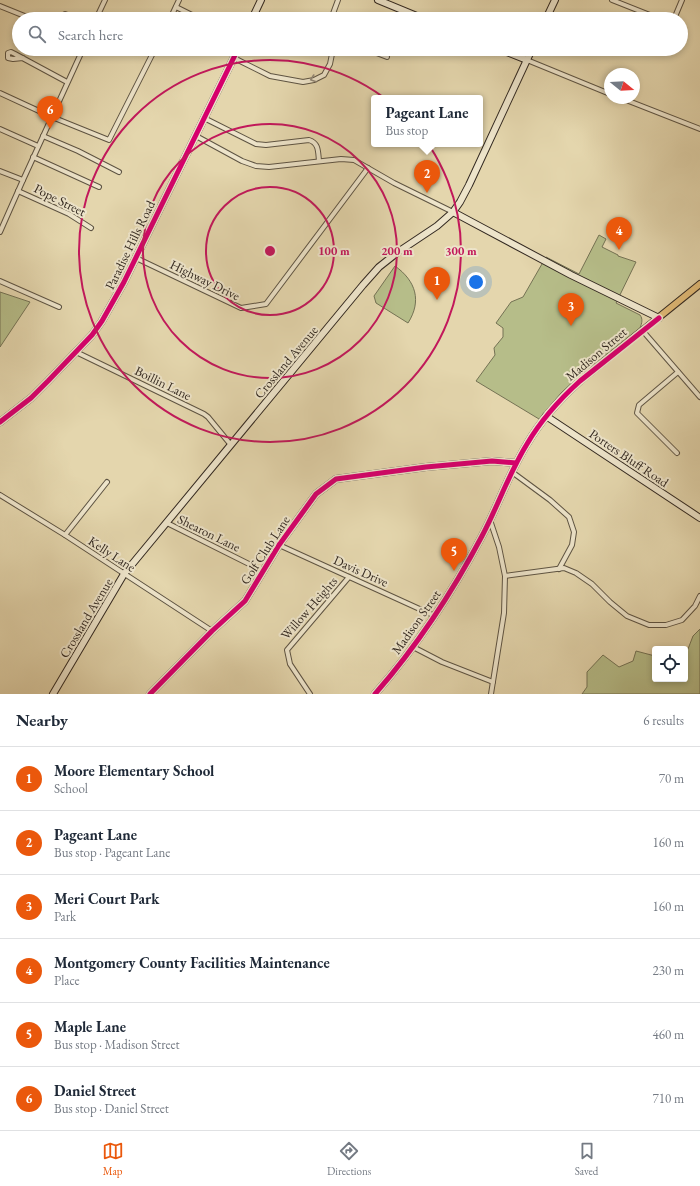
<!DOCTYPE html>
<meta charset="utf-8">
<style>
body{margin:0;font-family:"EB Garamond",serif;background:#f6f6f7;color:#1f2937}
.controls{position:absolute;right:12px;bottom:12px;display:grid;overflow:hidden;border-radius:4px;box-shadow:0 2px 6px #0003}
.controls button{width:36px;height:36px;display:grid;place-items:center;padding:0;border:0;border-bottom:1px solid #e0e1e3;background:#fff;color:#1f2937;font:20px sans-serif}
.compass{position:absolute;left:604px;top:68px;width:36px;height:36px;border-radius:50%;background:#fff;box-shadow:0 2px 6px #0003;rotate:108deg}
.you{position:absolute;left:476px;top:282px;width:14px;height:14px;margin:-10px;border:3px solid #fff;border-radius:50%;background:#1a73e8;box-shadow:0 0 0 6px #1a73e833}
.badge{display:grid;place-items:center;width:26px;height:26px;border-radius:50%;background:#ea580c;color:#fff;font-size:13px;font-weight:700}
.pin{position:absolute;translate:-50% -33px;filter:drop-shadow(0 1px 2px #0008)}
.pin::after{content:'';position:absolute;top:21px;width:14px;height:12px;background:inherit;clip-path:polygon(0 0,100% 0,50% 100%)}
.popup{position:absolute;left:371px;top:95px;width:112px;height:52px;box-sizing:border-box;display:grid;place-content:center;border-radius:4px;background:#fff;filter:drop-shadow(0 1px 3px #0005);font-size:13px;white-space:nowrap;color:#747a83}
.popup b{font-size:15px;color:#1f2937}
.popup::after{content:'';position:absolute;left:50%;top:100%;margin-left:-8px;border:8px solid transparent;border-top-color:#fff}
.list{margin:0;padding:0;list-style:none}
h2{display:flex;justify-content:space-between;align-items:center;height:52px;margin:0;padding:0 16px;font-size:17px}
h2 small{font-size:13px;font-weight:400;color:#747a83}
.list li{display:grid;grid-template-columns:26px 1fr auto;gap:12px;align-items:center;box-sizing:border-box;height:64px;padding:0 16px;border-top:1px solid #e0e1e3}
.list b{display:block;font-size:15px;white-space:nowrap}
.list p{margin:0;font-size:13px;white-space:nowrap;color:#747a83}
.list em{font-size:13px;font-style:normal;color:#747a83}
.icon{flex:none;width:22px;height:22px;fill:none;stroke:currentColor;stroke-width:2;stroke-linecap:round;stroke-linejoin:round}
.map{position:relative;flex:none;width:700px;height:694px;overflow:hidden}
.search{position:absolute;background:#fff;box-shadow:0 2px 6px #0003;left:12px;right:12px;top:12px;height:44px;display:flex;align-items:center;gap:10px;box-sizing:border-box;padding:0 14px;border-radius:22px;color:#747a83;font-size:15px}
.sheet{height:436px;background:#fff}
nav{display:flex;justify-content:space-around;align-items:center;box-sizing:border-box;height:56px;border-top:1px solid #e0e1e3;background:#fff;font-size:11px;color:#747a83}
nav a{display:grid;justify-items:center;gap:2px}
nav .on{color:#ea580c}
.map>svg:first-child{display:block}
.green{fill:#b6bd89;stroke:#747254}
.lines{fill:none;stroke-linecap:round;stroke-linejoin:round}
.street-casing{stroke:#5e5443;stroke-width:6}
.secondary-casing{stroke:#322820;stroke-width:8}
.primary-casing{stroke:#322820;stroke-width:8}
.street{stroke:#ede4ca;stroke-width:4}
.secondary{stroke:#ede4ca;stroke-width:6}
.primary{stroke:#e2bb76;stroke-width:6}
.cycleway-casing{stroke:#ede4ca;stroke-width:8}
.cycleway{stroke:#d6006c;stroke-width:5}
.oneway{stroke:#908675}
.ring{fill:none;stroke:#c2185b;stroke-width:2}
.labels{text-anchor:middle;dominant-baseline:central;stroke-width:4;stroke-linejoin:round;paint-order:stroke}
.street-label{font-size:13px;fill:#322820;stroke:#ede4ca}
.centre{fill:#c2185b;stroke:#ede4ca;stroke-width:2}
.ring-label{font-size:12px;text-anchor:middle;font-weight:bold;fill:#c2185b;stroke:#ede4ca;stroke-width:4;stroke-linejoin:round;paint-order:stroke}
</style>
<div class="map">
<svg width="700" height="694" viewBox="0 0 700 694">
<rect width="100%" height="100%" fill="#e4d6ad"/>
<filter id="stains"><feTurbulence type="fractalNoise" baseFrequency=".005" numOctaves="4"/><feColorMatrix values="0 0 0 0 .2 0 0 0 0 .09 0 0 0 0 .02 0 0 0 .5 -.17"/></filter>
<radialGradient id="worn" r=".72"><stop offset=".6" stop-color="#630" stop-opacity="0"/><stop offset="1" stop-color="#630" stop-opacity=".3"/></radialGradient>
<g class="green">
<path d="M599 235 606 239 602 247 618 255V256L636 262 616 303 640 315C643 319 642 323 640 328L579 376 561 393 539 419 476 381 495 355 494 348 503 337V328L496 323 511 302 523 297 546 257 579 274Z"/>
<path d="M395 266C416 281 422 301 408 323L376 303 374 296Z"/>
<polygon points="0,292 30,302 0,347"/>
<polygon points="700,629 700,694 582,694 587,687 587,672 603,655 619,667 633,661 636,651 655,656 655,679 685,679 685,653 688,649 693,636"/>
</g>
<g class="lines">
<g class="street-casing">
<g id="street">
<polyline points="612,0 660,19"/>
<polyline points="0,6 32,19"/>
<polyline points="176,7 200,19"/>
<polyline points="57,19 65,14 78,19"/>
<polyline points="96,19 105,0"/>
<polyline points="170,19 179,0"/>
<polyline points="331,19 338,0"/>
<polyline points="674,19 682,0"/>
<polyline points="366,49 387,57"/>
<polyline points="23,58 13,59 8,58 8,53 11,52 15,54 67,82"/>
<polyline points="234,58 270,76 303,82 314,80 324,75 330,64 332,54 331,49"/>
<polyline points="527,60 610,94"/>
<polyline points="0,93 52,117 109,140 155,49"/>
<polyline points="621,98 700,129"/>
<path d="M204 118 256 144 266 145 309 140C319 143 318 152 319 161"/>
<polyline points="0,129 38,146"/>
<polyline points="43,136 78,151 119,172"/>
<polyline points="196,136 242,161 256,166 269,167 341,159 354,160 394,183 453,212"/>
<polyline points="33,157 99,187"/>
<polyline points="0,171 23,180"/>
<polyline points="18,191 69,214 91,228"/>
<polyline points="0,232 23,180 83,49"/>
<polyline points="136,258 241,308 266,304 368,168"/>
<polyline points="0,281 59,307"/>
<polyline points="642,330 700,397"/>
<polyline points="76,352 204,414 208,417 231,445"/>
<polyline points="677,453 637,413 639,405 678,372"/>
<polyline points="512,472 550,500 569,517 574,532 572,545 559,569"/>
<polyline points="0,495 65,535 212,631"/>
<polyline points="490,520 499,547 505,576 504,613 491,694"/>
<polyline points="167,523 263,571"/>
<polyline points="65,535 107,482"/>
<polyline points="279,545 435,616"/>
<polyline points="505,576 564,568 576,573 592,584 610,602 627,616 649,625 666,625 682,620 695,606 700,596"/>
<polyline points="413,647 442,662 493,682"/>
<polyline points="310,694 290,664 287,650 349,577"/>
</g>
</g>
<g class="secondary-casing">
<g id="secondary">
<polyline points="378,0 424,19"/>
<polyline points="252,19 261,0"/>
<polyline points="546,19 555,0"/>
<polyline points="499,49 527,60"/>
<polyline points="453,212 571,275 659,318"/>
<polyline points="546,416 700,518"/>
<polyline points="0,422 31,398 48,381 92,335 102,321 124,282 238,49"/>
<polyline points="53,694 124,574 363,285 379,267 398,252 437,226 453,212 460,202 469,185 532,49"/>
<polyline points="150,694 212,631 245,601 279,545 316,494 336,479 426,467 492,461 516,463"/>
</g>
</g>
<g class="primary-casing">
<path id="primary" d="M375 694C417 646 452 593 482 536 498 506 509 473 527 444 541 420 559 400 580 381L700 284"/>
</g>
<use href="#street" class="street"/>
<use href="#secondary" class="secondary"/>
<use href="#primary" class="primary"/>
<g class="cycleway-casing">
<g id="cycleway">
<polyline points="0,422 31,398 48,381 92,335 102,321 124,282 238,49"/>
<polyline points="150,694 212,631 245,601 279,545 316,494 336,479 426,467 492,461 516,463"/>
<path d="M375 694C417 646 452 593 482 536 498 506 509 473 527 444 541 420 559 400 580 381L659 318"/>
</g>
</g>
<use href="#cycleway" class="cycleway"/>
</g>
<defs><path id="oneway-chevron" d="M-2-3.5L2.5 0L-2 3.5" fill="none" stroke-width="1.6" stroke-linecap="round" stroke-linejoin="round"/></defs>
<use class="oneway" href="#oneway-chevron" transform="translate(313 79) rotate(161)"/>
<g class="ring">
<circle cx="270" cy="251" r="64"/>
<circle cx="270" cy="251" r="127"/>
<circle cx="270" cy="251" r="191"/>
</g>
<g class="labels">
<g class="street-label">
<text transform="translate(60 200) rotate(27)">Pope Street</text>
<text transform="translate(130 245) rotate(-64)">Paradise Hills Road</text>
<text transform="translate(205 280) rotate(26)">Highway Drive</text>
<text transform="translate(596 354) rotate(-40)">Madison Street</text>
<text transform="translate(286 362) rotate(-50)">Crossland Avenue</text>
<text transform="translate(163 383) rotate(26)">Boillin Lane</text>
<text transform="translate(629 458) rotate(34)">Porters Bluff Road</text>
<text transform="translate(209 533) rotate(26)">Shearon Lane</text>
<text transform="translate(265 550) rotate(-57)">Golf Club Lane</text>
<text transform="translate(112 554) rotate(33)">Kelly Lane</text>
<text transform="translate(361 571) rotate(24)">Davis Drive</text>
<text transform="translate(309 608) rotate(-49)">Willow Heights</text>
<text transform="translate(86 618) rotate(-59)">Crossland Avenue</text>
<text transform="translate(416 622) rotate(-55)">Madison Street</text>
</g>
</g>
<circle cx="270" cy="251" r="6" class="centre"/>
<g class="ring-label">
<text x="334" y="255">100 m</text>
<text x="397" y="255">200 m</text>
<text x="461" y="255">300 m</text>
</g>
<rect width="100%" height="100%" filter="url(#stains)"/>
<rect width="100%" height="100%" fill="url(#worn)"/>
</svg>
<div class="controls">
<button><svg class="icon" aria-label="locate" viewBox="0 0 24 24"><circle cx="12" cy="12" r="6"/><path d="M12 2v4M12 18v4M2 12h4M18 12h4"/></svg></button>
</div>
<svg class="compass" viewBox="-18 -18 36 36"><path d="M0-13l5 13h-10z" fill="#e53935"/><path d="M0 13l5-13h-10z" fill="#747a83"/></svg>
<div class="you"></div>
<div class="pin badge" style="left:437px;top:300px">1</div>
<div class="pin badge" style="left:427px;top:193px">2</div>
<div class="popup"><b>Pageant Lane</b>Bus stop</div>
<div class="pin badge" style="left:571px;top:326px">3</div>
<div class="pin badge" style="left:619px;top:250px">4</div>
<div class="pin badge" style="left:454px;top:571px">5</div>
<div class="pin badge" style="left:50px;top:129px">6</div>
<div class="search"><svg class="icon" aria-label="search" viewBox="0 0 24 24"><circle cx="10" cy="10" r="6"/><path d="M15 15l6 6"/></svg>Search here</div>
</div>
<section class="sheet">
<h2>Nearby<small>6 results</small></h2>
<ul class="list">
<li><span class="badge">1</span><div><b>Moore Elementary School</b><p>School</p></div><em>70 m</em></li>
<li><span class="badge">2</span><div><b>Pageant Lane</b><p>Bus stop · Pageant Lane</p></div><em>160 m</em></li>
<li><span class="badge">3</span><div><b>Meri Court Park</b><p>Park</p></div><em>160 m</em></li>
<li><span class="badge">4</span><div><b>Montgomery County Facilities Maintenance</b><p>Place</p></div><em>230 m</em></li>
<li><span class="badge">5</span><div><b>Maple Lane</b><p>Bus stop · Madison Street</p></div><em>460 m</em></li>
<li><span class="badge">6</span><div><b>Daniel Street</b><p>Bus stop · Daniel Street</p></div><em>710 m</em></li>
</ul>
</section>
<nav>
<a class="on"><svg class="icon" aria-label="map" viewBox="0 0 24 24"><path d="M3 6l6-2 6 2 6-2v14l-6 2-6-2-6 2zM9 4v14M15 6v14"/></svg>Map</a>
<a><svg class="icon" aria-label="directions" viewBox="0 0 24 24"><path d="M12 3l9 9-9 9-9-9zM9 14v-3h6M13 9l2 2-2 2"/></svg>Directions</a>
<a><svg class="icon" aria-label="saved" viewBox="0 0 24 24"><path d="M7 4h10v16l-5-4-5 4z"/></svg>Saved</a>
</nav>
